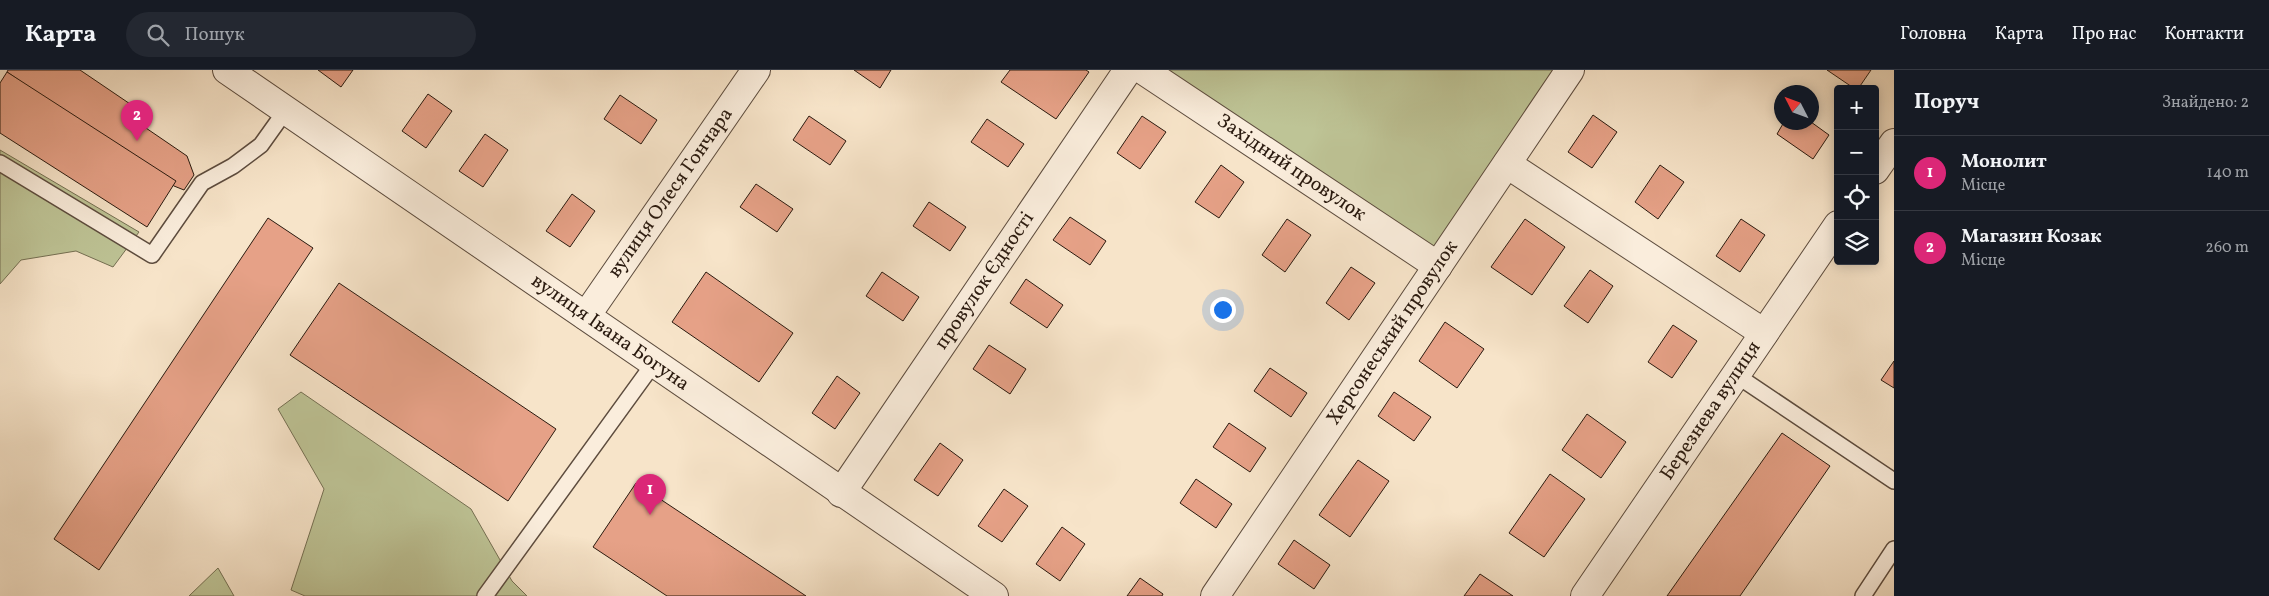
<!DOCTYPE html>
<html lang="uk">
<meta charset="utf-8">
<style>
body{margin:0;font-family:Vollkorn,serif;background:#242831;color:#f1f3f6}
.controls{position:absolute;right:15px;top:15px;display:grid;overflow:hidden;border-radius:5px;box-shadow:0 2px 12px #0003}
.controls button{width:45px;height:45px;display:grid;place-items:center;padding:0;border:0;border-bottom:1px solid #363941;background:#171b24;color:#f1f3f6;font:25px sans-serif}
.compass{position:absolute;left:1774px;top:15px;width:45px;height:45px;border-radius:50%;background:#171b24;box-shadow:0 2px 12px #0003;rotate:312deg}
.you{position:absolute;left:1222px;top:239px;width:18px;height:18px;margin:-12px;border:4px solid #fff;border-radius:50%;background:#1a73e8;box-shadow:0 0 0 8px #1a73e833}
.badge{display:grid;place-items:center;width:32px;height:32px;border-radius:50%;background:#db2777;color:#fff;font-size:16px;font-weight:700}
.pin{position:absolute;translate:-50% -41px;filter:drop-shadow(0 1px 2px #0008)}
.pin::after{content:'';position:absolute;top:26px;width:18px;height:15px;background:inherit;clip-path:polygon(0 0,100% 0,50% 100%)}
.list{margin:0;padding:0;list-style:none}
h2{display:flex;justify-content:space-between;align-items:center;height:65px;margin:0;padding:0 20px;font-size:21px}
h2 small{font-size:16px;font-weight:400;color:#9ea1a6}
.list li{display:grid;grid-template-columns:32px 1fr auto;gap:15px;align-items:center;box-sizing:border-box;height:75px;padding:0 20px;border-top:1px solid #363941}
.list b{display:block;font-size:19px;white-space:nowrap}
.list p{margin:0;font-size:16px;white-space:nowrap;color:#9ea1a6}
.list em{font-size:16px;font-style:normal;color:#9ea1a6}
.icon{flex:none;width:28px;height:28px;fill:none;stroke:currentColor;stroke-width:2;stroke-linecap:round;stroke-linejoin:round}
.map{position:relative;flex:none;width:1894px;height:526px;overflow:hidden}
header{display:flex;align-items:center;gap:30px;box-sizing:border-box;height:70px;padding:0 25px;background:#171b24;border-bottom:1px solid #363941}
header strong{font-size:24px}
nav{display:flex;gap:28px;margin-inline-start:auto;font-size:18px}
.search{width:350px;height:45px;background:#242831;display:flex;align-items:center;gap:12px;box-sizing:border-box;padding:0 18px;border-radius:28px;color:#9ea1a6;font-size:19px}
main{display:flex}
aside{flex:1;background:#171b24}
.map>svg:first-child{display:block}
.green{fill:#bec496;stroke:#746f52}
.building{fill:#e6a187;stroke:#2a1a0f}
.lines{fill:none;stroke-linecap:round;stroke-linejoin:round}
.service-casing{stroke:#5d4c3e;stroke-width:18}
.minor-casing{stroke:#5d4c3e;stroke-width:30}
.service{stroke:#faeddc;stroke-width:15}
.minor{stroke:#faeddc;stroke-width:28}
.labels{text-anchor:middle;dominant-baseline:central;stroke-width:4;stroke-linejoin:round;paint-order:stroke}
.street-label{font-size:20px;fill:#2a1a0f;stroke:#faeddc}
</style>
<header>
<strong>Карта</strong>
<div class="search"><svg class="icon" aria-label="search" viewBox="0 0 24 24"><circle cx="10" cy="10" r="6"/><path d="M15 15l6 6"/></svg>Пошук</div>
<nav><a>Головна</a><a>Карта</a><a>Про нас</a><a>Контакти</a></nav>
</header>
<main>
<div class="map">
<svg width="1894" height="526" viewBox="0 0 1894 526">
<rect width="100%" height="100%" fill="#f7e4c9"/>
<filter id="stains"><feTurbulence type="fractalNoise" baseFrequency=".004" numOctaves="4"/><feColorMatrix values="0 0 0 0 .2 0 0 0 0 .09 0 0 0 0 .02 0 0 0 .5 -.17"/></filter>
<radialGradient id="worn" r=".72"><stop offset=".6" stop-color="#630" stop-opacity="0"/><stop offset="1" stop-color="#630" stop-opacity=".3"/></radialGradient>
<g class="green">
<polygon points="1143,0 1570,0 1438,196"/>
<polygon points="0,80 139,162 113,197 76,181 21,190 0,214"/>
<polygon points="301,322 471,439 512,511 527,526 305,526 291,520 324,419 278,339"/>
<polygon points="218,498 234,526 189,526"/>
</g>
<g class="building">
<polygon points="8,0 80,0 139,40 143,56 187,86 194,105 184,120 174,116 7,2"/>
<polygon points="318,0 353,0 341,17"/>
<polygon points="854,0 891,0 880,18"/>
<polygon points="1010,0 1086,0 1089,2 1056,49 1001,12"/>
<polygon points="1827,0 1871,0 1858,19 1855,19"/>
<polygon points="7,2 176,111 147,157 0,63 0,13"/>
<polygon points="428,24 452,41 426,78 402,61"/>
<polygon points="620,25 657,50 641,74 604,49"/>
<polygon points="1593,45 1617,62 1592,98 1568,82"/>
<polygon points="809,46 846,71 830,95 793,70"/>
<polygon points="1142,46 1166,62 1140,99 1117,83"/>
<polygon points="987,49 1024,74 1008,97 971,72"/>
<polygon points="1784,52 1811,52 1829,65 1813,89 1777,64"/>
<polygon points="485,64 508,80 483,117 459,101"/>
<polygon points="1221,95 1244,112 1219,148 1195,132"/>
<polygon points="1660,95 1684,112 1658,149 1635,132"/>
<polygon points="756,114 793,139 777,162 740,137"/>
<polygon points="572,124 595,141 570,177 546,161"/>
<polygon points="929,132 966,157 950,181 913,156"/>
<polygon points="1070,147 1106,171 1090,195 1053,170"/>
<polygon points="268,148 313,178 99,500 54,469"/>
<polygon points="1287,149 1311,165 1285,202 1262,185"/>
<polygon points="1525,149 1565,177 1532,225 1491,197"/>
<polygon points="1741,149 1765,165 1740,202 1716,186"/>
<polygon points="1351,197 1375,213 1349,250 1326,233"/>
<polygon points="1590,200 1613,216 1588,253 1564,236"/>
<polygon points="706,202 793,263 759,312 672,252"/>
<polygon points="882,202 919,227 903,251 866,226"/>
<polygon points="1026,209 1063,235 1047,258 1010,233"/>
<polygon points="339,213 556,359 508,431 290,285"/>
<polygon points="1445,252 1484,279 1457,318 1419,291"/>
<polygon points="1673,255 1697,271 1672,308 1648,292"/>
<polygon points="989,275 1026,299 1010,324 973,299"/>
<polygon points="1894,291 1894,318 1881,310"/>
<polygon points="1270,298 1307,323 1291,347 1254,321"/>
<polygon points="837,306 860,323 835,359 812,343"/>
<polygon points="1394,322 1431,347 1414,371 1378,346"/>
<polygon points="1587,344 1626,372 1601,408 1562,380"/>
<polygon points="1229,353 1266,378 1250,402 1213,377"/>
<polygon points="1782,363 1830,396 1740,526 1667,526"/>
<polygon points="940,373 963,390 938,426 914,410"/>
<polygon points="1358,390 1389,411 1350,467 1319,445"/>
<polygon points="1550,404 1585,429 1544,487 1509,463"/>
<polygon points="1196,409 1232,434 1216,458 1180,433"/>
<polygon points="636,413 806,526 667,526 593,477"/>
<polygon points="1004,419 1028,436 1002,472 978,456"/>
<polygon points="1062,457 1085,474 1060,511 1036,494"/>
<polygon points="1294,470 1330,495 1314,519 1278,494"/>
<polygon points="1480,504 1513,526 1464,526"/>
<polygon points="1140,508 1163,524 1162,526 1127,526"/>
</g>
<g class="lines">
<g class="service-casing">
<g id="service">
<polyline points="0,93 152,185 202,113 233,96 261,75 286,40"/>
<polyline points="1736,305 1894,411"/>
<polyline points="485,526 654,293"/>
<polyline points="1863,526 1894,479"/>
</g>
</g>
<g class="minor-casing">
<g id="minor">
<polyline points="227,0 994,526"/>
<polyline points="1143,0 1438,196"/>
<polyline points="1507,94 1764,263"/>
<polyline points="1875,100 1894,73"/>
<polyline points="586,246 756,0"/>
<polyline points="841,423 1128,0"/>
<polyline points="1215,526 1570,0"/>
<polyline points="1585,526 1838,155"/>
</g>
</g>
<use href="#service" class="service"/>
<use href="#minor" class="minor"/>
</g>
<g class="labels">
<g class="street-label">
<text transform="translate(1291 98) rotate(34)">Західний провулок</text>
<text transform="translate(671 123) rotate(-55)">вулиця Олеся Гончара</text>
<text transform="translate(985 211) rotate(-56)">провулок Єдності</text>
<text transform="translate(610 263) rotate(35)">вулиця Івана Богуна</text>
<text transform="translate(1393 263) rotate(-56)">Херсонеський провулок</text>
<text transform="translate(1711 341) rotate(-56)">Березнева вулиця</text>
</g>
</g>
<rect width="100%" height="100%" filter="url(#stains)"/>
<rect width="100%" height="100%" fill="url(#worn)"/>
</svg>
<div class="controls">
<button>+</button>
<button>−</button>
<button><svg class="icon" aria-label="locate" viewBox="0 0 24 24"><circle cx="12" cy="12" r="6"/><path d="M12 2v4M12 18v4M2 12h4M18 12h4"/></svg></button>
<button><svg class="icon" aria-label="layers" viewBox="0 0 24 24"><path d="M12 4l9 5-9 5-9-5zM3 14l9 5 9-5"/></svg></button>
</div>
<svg class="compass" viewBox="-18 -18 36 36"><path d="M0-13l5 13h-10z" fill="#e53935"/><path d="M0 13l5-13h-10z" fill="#9ea1a6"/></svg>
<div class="you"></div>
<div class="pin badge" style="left:650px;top:445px">1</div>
<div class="pin badge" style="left:137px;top:71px">2</div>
</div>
<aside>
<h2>Поруч<small>Знайдено: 2</small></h2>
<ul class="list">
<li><span class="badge">1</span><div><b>Монолит</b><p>Місце</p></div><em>140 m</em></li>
<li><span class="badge">2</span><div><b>Магазин Козак</b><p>Місце</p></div><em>260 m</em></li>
</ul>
</aside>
</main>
